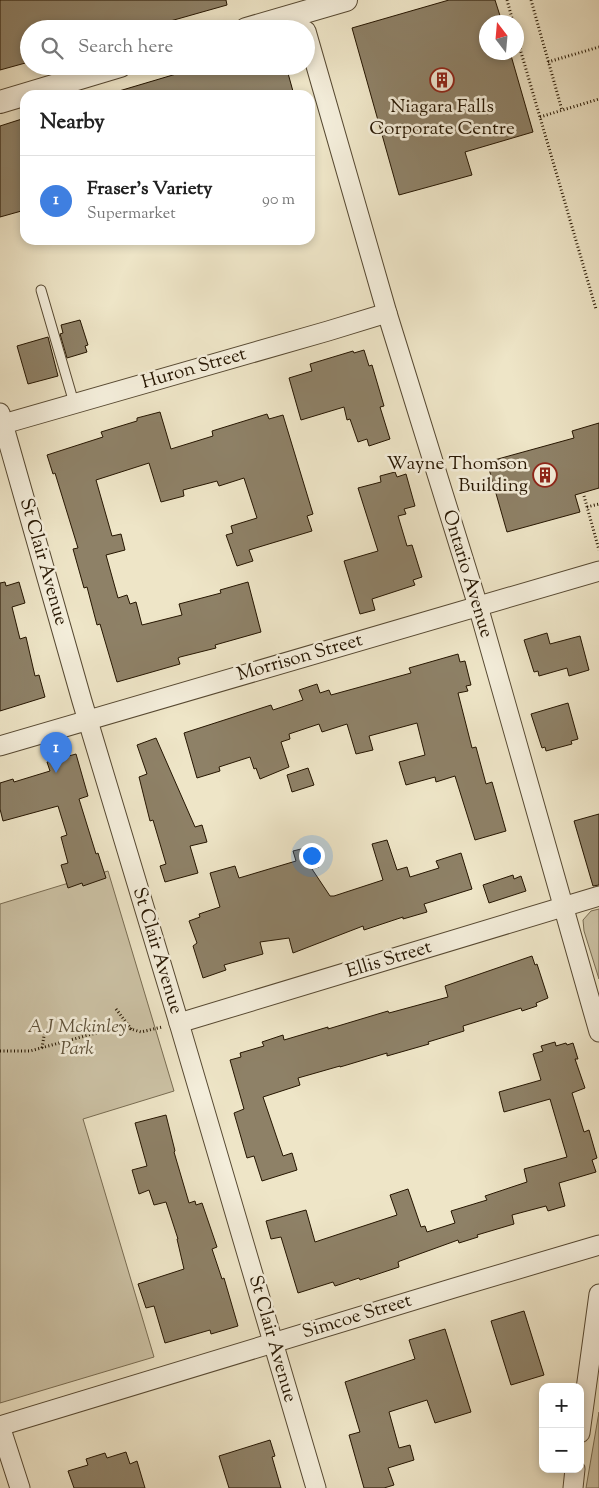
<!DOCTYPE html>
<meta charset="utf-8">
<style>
body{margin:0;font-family:"Sorts Mill Goudy",serif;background:#f6f6f6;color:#222}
.controls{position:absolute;right:15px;bottom:15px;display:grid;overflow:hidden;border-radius:10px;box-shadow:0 2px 8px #0003}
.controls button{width:45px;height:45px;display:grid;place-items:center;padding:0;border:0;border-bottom:1px solid #e0e0e0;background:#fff;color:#222;font:25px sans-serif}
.compass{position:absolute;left:479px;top:15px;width:45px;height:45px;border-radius:50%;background:#fff;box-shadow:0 2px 8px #0003;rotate:344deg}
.you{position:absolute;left:311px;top:855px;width:18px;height:18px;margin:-12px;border:4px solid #fff;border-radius:50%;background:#1a73e8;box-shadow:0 0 0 8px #1a73e833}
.badge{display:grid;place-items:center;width:32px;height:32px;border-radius:50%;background:#8f2418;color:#fff;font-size:16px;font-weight:700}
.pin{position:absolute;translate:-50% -41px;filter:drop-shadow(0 1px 2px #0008)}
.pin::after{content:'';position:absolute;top:26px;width:18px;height:15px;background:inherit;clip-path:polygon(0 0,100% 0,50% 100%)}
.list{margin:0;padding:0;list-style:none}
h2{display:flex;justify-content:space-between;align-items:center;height:65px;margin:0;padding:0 20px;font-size:21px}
h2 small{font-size:16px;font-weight:400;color:#767676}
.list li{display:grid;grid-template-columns:32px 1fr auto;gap:15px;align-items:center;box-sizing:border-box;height:90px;padding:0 20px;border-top:1px solid #e0e0e0}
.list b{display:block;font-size:19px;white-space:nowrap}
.list p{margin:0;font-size:16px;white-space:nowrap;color:#767676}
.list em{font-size:16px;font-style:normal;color:#767676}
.icon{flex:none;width:28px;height:28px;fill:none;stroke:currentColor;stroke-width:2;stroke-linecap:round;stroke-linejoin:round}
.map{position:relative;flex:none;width:599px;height:1488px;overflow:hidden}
.search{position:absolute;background:#fff;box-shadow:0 2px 8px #0003;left:20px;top:20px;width:295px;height:55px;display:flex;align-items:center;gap:12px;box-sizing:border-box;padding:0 18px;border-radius:28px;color:#767676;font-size:19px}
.panel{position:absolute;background:#fff;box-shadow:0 2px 8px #0003;left:20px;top:90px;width:295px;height:155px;border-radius:15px}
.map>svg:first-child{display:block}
.green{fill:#ccc2a5;stroke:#786c52}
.building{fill:#8e8167;stroke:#251500}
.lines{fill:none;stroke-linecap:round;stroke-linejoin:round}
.service-casing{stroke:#574932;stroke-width:11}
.minor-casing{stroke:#574932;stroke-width:21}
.tertiary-casing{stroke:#574932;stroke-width:24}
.path{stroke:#251500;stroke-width:3;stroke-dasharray:1 2.5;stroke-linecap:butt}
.service{stroke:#f4eedb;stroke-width:9}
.minor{stroke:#f4eedb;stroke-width:19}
.tertiary{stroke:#f4eedb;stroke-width:22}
.labels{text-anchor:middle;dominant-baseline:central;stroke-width:5;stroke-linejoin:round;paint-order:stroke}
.poi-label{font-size:19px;fill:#251500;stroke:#f4eedb}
.street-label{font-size:19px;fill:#251500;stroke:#f4eedb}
.park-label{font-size:19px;font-style:italic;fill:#5f523a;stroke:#f4eedb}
</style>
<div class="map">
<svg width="599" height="1488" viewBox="0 0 599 1488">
<rect width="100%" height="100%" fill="#eee5c7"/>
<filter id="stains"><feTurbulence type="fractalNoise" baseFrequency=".004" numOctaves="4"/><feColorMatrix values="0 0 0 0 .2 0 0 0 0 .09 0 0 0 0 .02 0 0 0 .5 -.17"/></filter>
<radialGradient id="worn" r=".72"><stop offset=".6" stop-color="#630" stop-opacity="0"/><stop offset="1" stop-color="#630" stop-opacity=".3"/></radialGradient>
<g class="green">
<polygon points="108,871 174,1091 83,1119 154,1357 0,1403 0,904"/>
<polygon points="599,909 599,979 584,931 583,920 591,911"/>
<polygon points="599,1412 599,1488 586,1488"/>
</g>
<g class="building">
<polygon points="0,0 226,0 227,5 142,29 29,29 29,62 0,70"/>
<polygon points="449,0 495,0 502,22 486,22 486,52 510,52 533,132 465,152 472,175 399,195 352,28"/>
<polygon points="216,66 286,66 294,95 120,95 119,91 193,69 194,73"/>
<polygon points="25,118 25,210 0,217 0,126"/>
<polygon points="80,320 88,345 85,346 87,352 67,358 60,334 63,333 61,325"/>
<polygon points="48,337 58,376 28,384 17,346"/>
<polygon points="364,350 369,366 372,365 384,406 380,407 390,439 369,446 367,439 358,442 350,419 347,420 344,407 301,420 289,378 312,371 310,364 353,351 354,353"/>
<polygon points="160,412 171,449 213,436 212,431 267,414 269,419 283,415 313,514 307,516 312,531 249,550 253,561 237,566 226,535 233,533 231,526 257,518 244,478 219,486 217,481 183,490 184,496 161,502 149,463 96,480 112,536 121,534 125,550 106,555 118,598 127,595 130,604 136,602 142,625 182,615 179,604 221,593 220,590 248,582 261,632 215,645 216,648 180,657 178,658 180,664 117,682 100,624 97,625 87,587 84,588 73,549 78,548 55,473 53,474 47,455 103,437 101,432 137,421 137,418"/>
<polygon points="599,423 599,488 575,495 580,512 507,532 487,462 574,438 572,431"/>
<polygon points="395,472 397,477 406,474 415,506 404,509 406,514 398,516 407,546 412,545 422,577 413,580 415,585 372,599 375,610 360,614 344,561 378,551 358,488 381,482 380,476"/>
<polygon points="5,582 6,586 19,582 25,603 12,607 20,639 26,637 35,676 39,675 45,697 0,711 0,583"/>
<polygon points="547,633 550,644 580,636 589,670 569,676 567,668 539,676 538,671 534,672 524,640"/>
<polygon points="458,654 460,662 465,661 471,685 466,686 468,691 458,693 472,748 476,747 486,784 492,782 506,831 475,840 455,776 436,782 435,777 406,785 399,762 425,755 417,723 369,736 373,750 356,754 347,724 322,732 319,724 289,734 290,739 281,742 289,767 260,779 256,768 254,769 250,757 219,767 220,771 197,778 184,733 271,705 273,710 303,700 299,690 317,684 320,693 329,690 331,695 411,673 409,668"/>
<polygon points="568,703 578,739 571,741 572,744 546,751 545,747 542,748 531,714"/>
<polygon points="156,738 195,827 202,825 207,842 190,846 198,873 165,882 160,866 166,864 153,820 150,821 139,777 147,774 137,745"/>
<polygon points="76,754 88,796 79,799 96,854 98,853 106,878 83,886 82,883 68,888 61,865 68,863 61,837 67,835 58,806 3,821 0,809 0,783 13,779 14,782 50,771 47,762"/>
<polygon points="308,768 314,785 292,792 287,775"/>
<polygon points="599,814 599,885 593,886 574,821"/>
<polygon points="387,840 397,870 407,867 410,877 439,868 436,861 461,853 472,889 424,904 427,912 403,919 403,917 364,930 363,926 293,953 289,938 260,942 263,954 224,965 226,970 203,978 193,946 197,943 189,921 200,917 199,914 220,907 210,873 235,866 239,878 296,861 293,851 313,846 319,867 312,869 330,896 334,896 383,880 372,844"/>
<polygon points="513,875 514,879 521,876 526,891 489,903 483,885"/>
<polygon points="532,956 535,965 537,964 548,998 536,1003 537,1006 522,1011 521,1008 463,1026 464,1031 428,1042 429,1044 387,1056 387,1053 340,1067 340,1066 298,1078 300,1085 263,1097 283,1156 292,1153 297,1170 262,1181 254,1156 247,1158 234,1113 244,1109 230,1060 241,1057 240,1053 264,1046 262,1042 283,1035 284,1040 328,1027 328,1029 388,1011 389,1013 448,997 445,986"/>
<polygon points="555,1042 556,1046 566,1043 567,1045 573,1043 578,1059 575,1059 585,1088 572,1093 584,1132 589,1130 597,1158 592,1160 596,1172 559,1183 565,1206 548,1211 546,1206 512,1215 514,1224 477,1235 478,1237 459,1243 458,1240 400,1261 398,1262 399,1267 360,1280 359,1278 335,1286 333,1282 298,1293 281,1237 271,1239 266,1221 306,1210 315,1242 397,1215 390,1195 408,1189 421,1227 425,1226 427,1232 455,1223 451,1211 487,1200 485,1196 527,1182 524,1169 567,1157 550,1099 504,1112 499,1092 541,1080 533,1054 543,1051 541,1046"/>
<polygon points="166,1115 175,1151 174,1152 189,1203 195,1201 196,1205 202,1203 217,1247 212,1249 222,1279 224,1278 238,1326 211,1334 210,1330 165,1343 154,1306 146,1308 138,1284 184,1269 177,1239 178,1239 166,1202 154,1205 149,1190 139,1194 132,1170 147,1166 135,1123"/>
<polygon points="524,1311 544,1375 511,1385 491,1321"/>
<polygon points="445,1329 471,1412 435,1423 427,1400 389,1412 399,1448 410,1445 414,1460 388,1468 394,1485 384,1488 364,1488 349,1435 360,1432 345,1382 415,1359 409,1340"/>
<polygon points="270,1440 275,1456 272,1457 281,1488 229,1488 219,1456"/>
<polygon points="126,1452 130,1464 137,1461 145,1488 74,1488 68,1471 88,1465 86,1459 105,1453 107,1458"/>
</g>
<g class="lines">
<g class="service-casing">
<polyline id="service" points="41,290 74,403"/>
</g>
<g class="minor-casing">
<g id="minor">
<polyline points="306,31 387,313 478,606 599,1032"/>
<polyline points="0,413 82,701 179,1023 316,1488"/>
<polyline points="0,425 328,331 387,313"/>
<polyline points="0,746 599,571"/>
<polyline points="179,1023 599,896"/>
<polyline points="0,1426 454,1288 599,1245"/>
<polyline points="0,1426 20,1488"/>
<polyline points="580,1433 599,1294"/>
<polyline points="573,1488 575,1469"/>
</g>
</g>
<g class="tertiary-casing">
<g id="tertiary">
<polyline points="246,29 346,0"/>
<polyline points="0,102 120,66"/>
</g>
</g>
<g class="path">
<polyline points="507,0 513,22"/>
<polyline points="531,0 562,110"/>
<polyline points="516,35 596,309"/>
<polyline points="548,62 599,47"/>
<polyline points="540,117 599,99"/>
<polyline points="584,496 599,550"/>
<polyline points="587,507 599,504"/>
<polyline points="116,1009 132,1030"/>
<polyline points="42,1048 45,1030"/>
<polyline points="0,1051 30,1051 114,1028 124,1027 141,1032 162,1027"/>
</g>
<use href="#service" class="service"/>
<use href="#minor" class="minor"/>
<use href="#tertiary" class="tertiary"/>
</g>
<defs>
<g id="building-ring" transform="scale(1.25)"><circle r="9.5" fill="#f4eedb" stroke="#8f2418" stroke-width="1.5"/><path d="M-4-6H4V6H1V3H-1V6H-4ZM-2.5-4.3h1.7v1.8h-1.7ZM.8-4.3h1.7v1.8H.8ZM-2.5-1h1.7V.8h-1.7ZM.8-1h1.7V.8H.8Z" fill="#8f2418"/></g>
</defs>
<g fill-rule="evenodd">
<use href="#building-ring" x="442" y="80"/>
<use href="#building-ring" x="545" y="475"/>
</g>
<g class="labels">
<g class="poi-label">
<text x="442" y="107">Niagara Falls<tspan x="442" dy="22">Corporate Centre</tspan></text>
<text x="528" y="464" text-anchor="end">Wayne Thomson<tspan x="528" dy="22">Building</tspan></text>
</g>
<g class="street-label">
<text transform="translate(194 369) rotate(-16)">Huron Street</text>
<text transform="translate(43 562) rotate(74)">St Clair Avenue</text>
<text transform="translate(467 574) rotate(73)">Ontario Avenue</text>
<text transform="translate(300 658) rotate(-16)">Morrison Street</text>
<text transform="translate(157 951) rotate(73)">St Clair Avenue</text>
<text transform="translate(389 960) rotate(-17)">Ellis Street</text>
<text transform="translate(357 1317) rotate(-17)">Simcoe Street</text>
<text transform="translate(272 1339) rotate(74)">St Clair Avenue</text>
</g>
<g class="park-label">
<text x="77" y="1027">A J Mckinley<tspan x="77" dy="22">Park</tspan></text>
</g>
</g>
<rect width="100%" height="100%" filter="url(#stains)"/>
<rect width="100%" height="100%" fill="url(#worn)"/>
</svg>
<div class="controls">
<button>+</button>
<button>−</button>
</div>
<svg class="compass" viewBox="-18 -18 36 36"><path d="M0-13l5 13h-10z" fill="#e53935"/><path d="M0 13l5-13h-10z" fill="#767676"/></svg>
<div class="you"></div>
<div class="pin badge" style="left:56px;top:773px;background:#3f7fe0">1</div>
<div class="search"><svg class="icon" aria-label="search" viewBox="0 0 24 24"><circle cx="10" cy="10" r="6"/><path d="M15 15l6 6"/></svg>Search here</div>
<section class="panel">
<h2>Nearby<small></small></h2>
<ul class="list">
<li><span class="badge" style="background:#3f7fe0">1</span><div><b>Fraser's Variety</b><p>Supermarket</p></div><em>90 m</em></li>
</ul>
</section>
</div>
